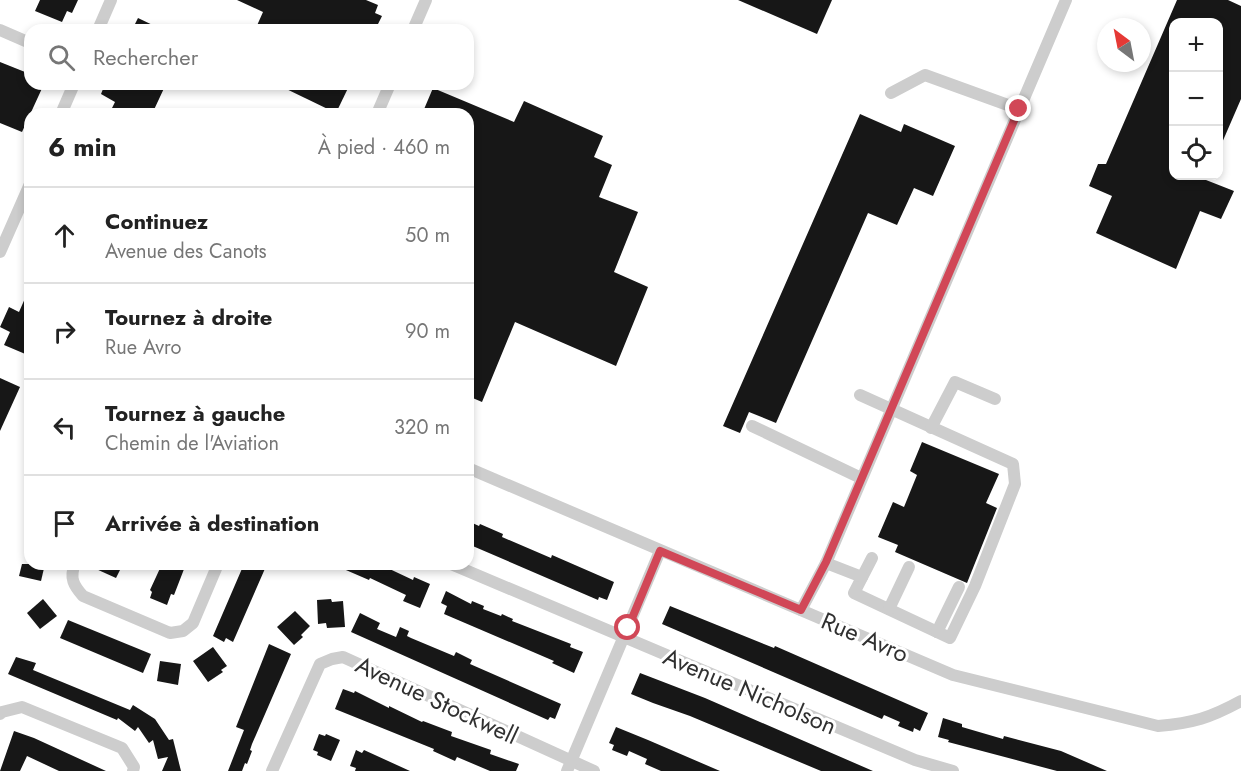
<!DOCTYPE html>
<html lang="fr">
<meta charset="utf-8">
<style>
body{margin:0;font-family:Jost,sans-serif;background:#f6f6f6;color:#222}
.controls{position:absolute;right:18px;top:18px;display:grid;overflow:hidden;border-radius:12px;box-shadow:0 3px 9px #0003}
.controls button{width:54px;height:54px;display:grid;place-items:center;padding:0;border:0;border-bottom:2px solid #e0e0e0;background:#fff;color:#222;font:30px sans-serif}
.compass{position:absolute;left:1097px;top:18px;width:54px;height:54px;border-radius:50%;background:#fff;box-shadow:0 3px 9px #0003;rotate:328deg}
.stop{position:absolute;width:18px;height:18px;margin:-14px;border:4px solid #d14757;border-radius:50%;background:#fff}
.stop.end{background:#d14757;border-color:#fff;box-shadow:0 2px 6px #0008}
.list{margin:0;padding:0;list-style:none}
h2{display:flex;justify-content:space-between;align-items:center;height:78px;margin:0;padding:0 24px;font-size:26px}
h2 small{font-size:20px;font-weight:400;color:#767676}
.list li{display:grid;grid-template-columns:39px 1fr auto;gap:18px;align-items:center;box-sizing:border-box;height:96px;padding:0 24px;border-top:2px solid #e0e0e0}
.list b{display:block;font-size:22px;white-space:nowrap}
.list p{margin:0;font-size:20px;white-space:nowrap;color:#767676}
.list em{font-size:20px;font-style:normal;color:#767676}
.icon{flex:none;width:33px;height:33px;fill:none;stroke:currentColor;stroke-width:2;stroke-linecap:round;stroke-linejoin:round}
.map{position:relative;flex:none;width:1241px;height:771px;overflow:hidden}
.search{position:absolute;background:#fff;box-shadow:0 3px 9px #0003;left:24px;top:24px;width:450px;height:66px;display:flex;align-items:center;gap:15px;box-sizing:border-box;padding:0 21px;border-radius:18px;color:#767676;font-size:22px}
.panel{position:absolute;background:#fff;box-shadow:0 3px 9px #0003;left:24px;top:108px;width:450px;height:462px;border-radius:18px}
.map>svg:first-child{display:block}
.building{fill:#171717}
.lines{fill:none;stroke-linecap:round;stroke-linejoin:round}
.minor{stroke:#cdcdcd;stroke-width:12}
.route{stroke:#d14757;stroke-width:8}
.labels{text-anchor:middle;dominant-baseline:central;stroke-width:6;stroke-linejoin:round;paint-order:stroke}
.street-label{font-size:24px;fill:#303030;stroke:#fff}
</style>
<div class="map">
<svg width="1241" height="771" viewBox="0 0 1241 771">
<rect width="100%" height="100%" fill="#fff"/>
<g class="building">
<polygon points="40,0 78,0 72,13 67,11 62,22 35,11"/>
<polygon points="237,0 366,0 378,5 375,13 382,16 375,30 255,30 263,12"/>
<polygon points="738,0 832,0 817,34"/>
<polygon points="1177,0 1228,0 1241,6 1241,99 1218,152 1218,22 1173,22 1173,176 1208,176 1206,180 1234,191 1221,219 1200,211 1176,269 1096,233 1112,196 1089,186 1098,164 1106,164"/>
<polygon points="138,18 163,30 132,30"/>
<polygon points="0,62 30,74 30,84 44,84 22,132 0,123"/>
<polygon points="105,84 166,84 152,114 109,114 115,102 101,94"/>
<polygon points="276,84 350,84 336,113"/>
<polygon points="433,88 514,122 524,101 603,136 594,157 612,165 599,197 638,212 614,272 648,287 616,366 515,322 482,402 468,396 468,114 422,114"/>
<polygon points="860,114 901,132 904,124 955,146 933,196 914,188 897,225 868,213 776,423 749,412 740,433 723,426"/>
<polygon points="30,287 30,356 4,345 10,332 0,327 9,307 19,312"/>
<polygon points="0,378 20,387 0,431"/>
<polygon points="922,442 999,474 986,503 997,508 967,583 895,552 898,545 878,537 893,502 904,507 917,475 910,471"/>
<polygon points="468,521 479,526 480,524 503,534 502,537 551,558 552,555 614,582 607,600 599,597 598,600 468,544"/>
<polygon points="22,564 45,564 41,581 19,576"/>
<polygon points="85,564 123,564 116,578"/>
<polygon points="162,564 186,564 174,595 171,594 167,605 150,598 152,592 150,590"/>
<polygon points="244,564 267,564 233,642 226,638 224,642 213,636"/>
<polygon points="332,564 379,564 413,580 414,577 430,584 420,608 403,601 406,595 370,578 369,580"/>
<polygon points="446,591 471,604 472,601 484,606 483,609 501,616 502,614 513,619 512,621 571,644 570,647 583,652 574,673 552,663 554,661 444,614 447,606 441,603"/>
<polygon points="43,599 57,616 40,629 27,613"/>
<polygon points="331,599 332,602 343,601 345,627 327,628 326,623 318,624 317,600"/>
<polygon points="670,606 774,648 775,646 928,713 920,731 914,728 913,732 898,726 900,722 884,715 882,719 662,624"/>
<polygon points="295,611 310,626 301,635 303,637 294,645 277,627"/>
<polygon points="360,613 380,623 377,629 396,637 400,627 409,631 407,636 411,638 454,656 456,652 472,660 470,664 561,704 555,719 550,717 548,720 351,632"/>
<polygon points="68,620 151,654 143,673 60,638"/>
<polygon points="269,644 291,654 252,744 250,750 252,751 247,764 245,763 242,771 228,771 244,730 236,727"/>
<polygon points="213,647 227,666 221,670 223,672 208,682 193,661"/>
<polygon points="16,657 36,663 33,670 130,710 133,705 155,719 169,740 173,739 181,771 162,771 168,757 158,759 153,740 149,743 138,727 135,731 118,718 117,720 8,674"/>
<polygon points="160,661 181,664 178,685 157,681"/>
<polygon points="640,673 705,698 873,771 821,771 690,716 653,703 631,694"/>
<polygon points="343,689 354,693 355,691 389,708 389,706 422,722 423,721 452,732 451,736 491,750 490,754 519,764 516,771 490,771 457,757 455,761 433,751 434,749 335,709"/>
<polygon points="943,718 962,724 962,727 1003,739 1004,736 1061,751 1107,771 1057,771 948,742 949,740 938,737"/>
<polygon points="616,727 648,740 720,771 661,771 645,764 647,759 629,751 627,756 612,750 614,745 609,743"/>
<polygon points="14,731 34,738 106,771 59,771 27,756 20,771 0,771"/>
<polygon points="319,734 325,736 326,734 340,740 331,761 317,755 318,752 313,750"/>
<polygon points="356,750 362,753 364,750 410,771 355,771 356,768 350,766"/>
</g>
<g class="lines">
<g class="minor">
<polyline points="0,30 30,43"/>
<polyline points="98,30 111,0"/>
<polyline points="413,30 426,0"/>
<polyline points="891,93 925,75 1019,109"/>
<polyline points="61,114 74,84"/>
<polyline points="377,114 390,84"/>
<polyline points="0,252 30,184"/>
<polyline points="860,395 1013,464 1015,484 975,586 950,638 854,593 872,558"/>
<polyline points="752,426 861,478"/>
<polyline points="931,428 955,382 995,399"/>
<path d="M468 468 953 675 1158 726C1193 723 1210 718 1241 701"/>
<polyline points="826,563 862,577"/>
<path d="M75 564C69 578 74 586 83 596L170 633 183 631 193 623 218 564"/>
<polyline points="451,564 915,760 953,771"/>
<polyline points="889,609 909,567"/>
<polyline points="801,610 826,563 1066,0"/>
<polyline points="937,632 959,587"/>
<polyline points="0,714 2,712 22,707 122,748 134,767 133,771"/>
<polyline points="272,771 320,664 332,659 343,657 594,771"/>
<polyline points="567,771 660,551"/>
</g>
</g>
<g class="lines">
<polyline class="route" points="628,628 660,551 801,610 826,562 1019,109"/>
</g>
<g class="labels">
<g class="street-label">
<text transform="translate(865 637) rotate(23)">Rue Avro</text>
<text transform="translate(750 691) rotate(23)">Avenue Nicholson</text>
<text transform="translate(437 700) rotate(25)">Avenue Stockwell</text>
</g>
</g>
</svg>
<div class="controls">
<button>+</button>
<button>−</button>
<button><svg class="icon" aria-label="locate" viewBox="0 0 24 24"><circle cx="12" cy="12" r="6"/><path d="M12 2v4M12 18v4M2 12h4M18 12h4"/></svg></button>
</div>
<svg class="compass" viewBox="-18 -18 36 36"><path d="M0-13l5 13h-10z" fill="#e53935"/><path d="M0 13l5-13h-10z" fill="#767676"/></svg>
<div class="stop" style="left:628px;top:628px"></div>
<div class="stop end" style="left:1019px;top:109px"></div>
<div class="search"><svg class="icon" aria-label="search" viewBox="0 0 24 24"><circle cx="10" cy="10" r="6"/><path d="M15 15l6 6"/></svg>Rechercher</div>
<section class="panel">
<h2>6 min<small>À pied · 460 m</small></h2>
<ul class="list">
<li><svg class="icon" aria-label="ahead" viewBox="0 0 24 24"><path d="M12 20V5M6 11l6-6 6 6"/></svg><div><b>Continuez</b><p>Avenue des Canots</p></div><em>50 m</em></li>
<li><svg class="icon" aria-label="right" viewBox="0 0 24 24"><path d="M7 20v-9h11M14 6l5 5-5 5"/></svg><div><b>Tournez à droite</b><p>Rue Avro</p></div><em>90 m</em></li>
<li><svg class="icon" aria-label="left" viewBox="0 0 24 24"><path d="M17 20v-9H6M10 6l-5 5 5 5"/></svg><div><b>Tournez à gauche</b><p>Chemin de l'Aviation</p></div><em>320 m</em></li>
<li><svg class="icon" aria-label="arrive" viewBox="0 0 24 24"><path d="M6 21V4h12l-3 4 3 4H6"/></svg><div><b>Arrivée à destination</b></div></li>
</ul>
</section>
</div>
